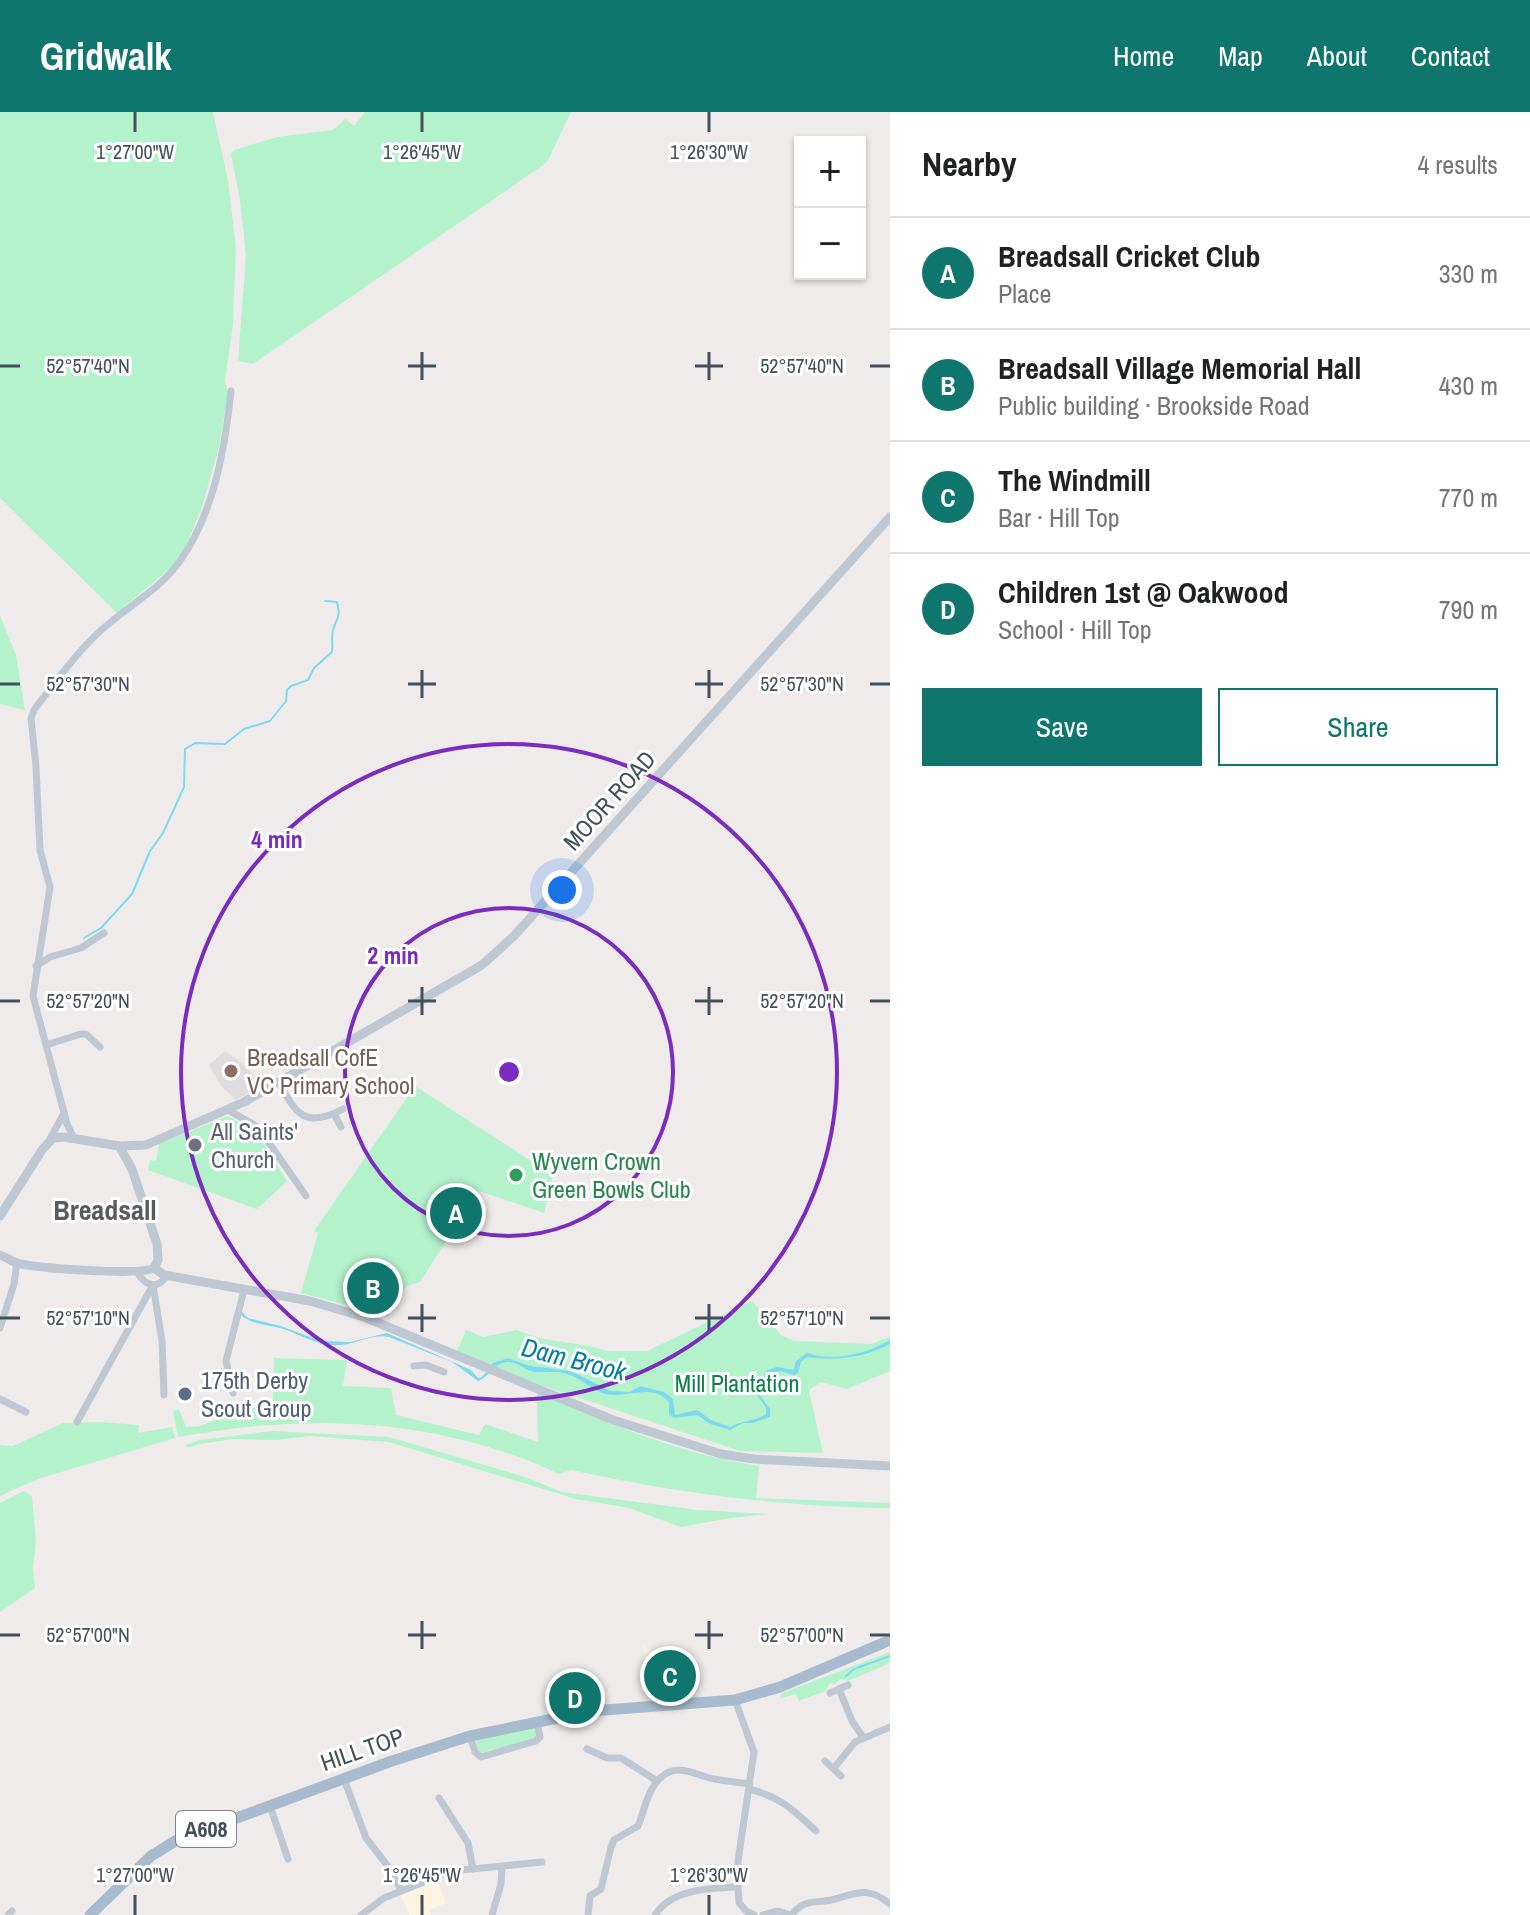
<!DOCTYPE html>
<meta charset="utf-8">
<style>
body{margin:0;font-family:"Archivo Narrow",sans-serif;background:#f2f2f2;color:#202124}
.controls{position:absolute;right:24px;top:24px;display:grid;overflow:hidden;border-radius:0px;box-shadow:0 2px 6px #0004}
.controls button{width:72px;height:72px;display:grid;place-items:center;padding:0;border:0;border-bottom:2px solid #e0e0e0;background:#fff;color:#202124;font:40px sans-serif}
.you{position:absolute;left:562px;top:778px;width:28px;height:28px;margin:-20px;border:6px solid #fff;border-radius:50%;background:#1a73e8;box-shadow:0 0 0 12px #1a73e833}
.badge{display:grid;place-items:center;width:52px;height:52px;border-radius:50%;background:#0f766e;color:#fff;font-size:26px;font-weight:700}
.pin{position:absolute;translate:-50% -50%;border:4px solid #fff;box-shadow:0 2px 8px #0006}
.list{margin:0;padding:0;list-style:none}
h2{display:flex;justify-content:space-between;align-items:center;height:104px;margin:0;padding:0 32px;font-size:34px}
h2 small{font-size:26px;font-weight:400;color:#757577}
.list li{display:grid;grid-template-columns:52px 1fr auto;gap:24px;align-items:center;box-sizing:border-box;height:112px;padding:0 32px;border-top:2px solid #e0e0e0}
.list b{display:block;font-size:30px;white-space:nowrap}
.list p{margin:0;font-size:26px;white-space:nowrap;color:#757577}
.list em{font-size:26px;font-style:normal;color:#757577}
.actions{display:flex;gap:16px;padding:24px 32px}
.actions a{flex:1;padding:18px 0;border:2px solid #0f766e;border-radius:0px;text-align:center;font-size:28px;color:#0f766e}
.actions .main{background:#0f766e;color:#fff}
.map{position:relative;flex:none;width:890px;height:1803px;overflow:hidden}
header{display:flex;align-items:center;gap:48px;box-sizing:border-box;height:112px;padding:0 40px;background:#0f766e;color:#fff}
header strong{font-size:38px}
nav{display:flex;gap:44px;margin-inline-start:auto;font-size:28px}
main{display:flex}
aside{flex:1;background:#fff}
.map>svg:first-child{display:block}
.commercial{fill:#fdf5e1}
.education{fill:#e0dcdd}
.green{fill:#b4f2cc}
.water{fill:#7dd9f2}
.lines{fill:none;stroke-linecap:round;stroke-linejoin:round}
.stream{stroke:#7dd9f2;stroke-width:2}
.minor{stroke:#bdc8d3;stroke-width:7}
.tertiary{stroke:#bdc8d3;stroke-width:9}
.primary{stroke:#a8bbce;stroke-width:11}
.ticks{fill:none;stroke:#434f5a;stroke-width:3}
.ring{fill:none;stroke:#7b2cbf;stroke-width:4}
.education-dot{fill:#8d6e63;stroke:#fff;stroke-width:3}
.worship-dot{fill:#6b7280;stroke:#fff;stroke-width:3}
.leisure-dot{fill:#2e9e5b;stroke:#fff;stroke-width:3}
.service-dot{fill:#5c6f8a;stroke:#fff;stroke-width:3}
.labels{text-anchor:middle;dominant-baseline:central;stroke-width:6;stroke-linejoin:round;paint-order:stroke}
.shield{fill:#fff;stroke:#7b848c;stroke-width:2}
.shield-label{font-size:22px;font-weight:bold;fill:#434f5a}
.street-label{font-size:24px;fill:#434f5a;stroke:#fff}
.education-label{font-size:24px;fill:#785e54;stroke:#fff;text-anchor:start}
.worship-label{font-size:24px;fill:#5b616d;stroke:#fff;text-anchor:start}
.leisure-label{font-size:24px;fill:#27864d;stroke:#fff;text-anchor:start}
.service-label{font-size:24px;fill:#4e5e75;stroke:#fff;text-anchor:start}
.park-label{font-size:24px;fill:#0f8048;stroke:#fff}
.water-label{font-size:26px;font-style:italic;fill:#037d9f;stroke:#fff}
.quarter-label{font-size:28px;font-weight:bold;fill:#585c61;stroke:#fff}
.ticks-label{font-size:20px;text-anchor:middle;fill:#434f5a;stroke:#fff;stroke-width:6;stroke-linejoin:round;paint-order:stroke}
.centre{fill:#7b2cbf;stroke:#fff;stroke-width:4}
.ring-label{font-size:24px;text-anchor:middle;font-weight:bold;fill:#7b2cbf;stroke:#fff;stroke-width:6;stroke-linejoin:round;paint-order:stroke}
</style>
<header>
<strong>Gridwalk</strong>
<nav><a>Home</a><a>Map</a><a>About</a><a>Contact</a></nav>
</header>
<main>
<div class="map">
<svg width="890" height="1803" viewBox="0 0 890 1803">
<rect width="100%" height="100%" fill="#efebeb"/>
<g class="commercial">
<polygon points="644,1534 685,1561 683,1586 653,1588 652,1571 645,1565"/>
<polygon points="437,1769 446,1791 429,1798 431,1803 409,1803 401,1783"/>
</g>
<polygon class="education" points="225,939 243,952 263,973 236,988 221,974 209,953"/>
<g class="green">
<polygon points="0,0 213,0 228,69 236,136 233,212 225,269 228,280 219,335 201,398 180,448 117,501 0,386"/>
<polygon points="365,0 571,0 548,48 542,54 253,252 238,249 246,143 240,88 231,42 234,38 277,25 333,18 345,7 354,14"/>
<polygon points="0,503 16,543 25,598 0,592"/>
<polygon points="415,974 553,1063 544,1101 479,1079 420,1170 406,1174 388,1204 301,1181 318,1121 314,1119"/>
<path d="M228 1004C264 1024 267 1036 287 1069L257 1097 148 1058 150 1048 156 1049 159 1032Z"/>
<polygon points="752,1189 781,1223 794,1229 871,1232 890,1225 890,1259 847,1277 821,1270 809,1278 823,1341 740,1339 540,1273 457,1239 466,1218 483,1225 517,1218 538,1226 589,1234 608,1239 647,1239"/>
<path d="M274 1246 347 1248 343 1274 391 1276 396 1303 479 1323 485 1312 538 1330 537 1281C609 1312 681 1342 759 1354L756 1386 890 1391V1396C782 1395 676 1381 571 1358L559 1362C437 1305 308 1301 178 1325L173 1299 179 1297 186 1315 200 1314 242 1298 273 1292Z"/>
<polygon points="99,1310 139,1313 138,1321 172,1315 175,1326 38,1367 0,1384 0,1333 13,1334 63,1311"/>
<polygon points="272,1319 389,1325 525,1365 562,1380 698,1398 770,1402 730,1406 681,1415 629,1396 576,1387 389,1330 309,1324 276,1328 234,1327 200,1332 188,1336 185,1333 200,1328"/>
<polygon points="24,1379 32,1384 36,1429 33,1458 35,1476 0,1500 0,1391"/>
<polygon points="890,1540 890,1551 848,1569 840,1567 835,1572 830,1571 825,1579 799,1589 796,1582 781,1586 780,1582"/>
<polygon points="535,1615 537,1626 482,1641 477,1636 476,1628"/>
</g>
<path class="water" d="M241 1199 248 1206 281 1214 321 1229 350 1230 387 1221 471 1258 478 1266 482 1265 493 1251 508 1246 530 1254 571 1259 610 1279 630 1280 640 1274 664 1280 673 1287 675 1303 697 1298 711 1308 730 1315C741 1309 756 1309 766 1302V1296L755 1280 767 1258 777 1255 794 1258 796 1249 807 1241C835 1250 866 1242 890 1228V1232C864 1246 836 1249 807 1245L801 1250 798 1261 794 1263 780 1259 770 1261 759 1282 770 1297V1305L753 1311H743L730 1318 710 1312 697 1303 674 1306 669 1303V1290C652 1270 627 1287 605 1282 592 1278 581 1266 567 1262 555 1258 539 1262 530 1259 523 1256 517 1250 508 1250 494 1250 490 1265 478 1269L452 1250 389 1225C373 1221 356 1232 340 1233 318 1235 301 1222 280 1216 266 1212 251 1213 240 1202Z"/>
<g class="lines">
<g class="stream">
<path d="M84 826 101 816 132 782 150 739 163 721 184 675 185 637 195 631 225 632 244 617 270 609 286 589 287 578 291 574 308 568 314 556 332 540C333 534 331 524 333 518 337 504 341 507 337 490L325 489"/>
<polyline points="846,1564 854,1557 890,1544"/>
</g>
<g class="minor">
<polyline points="36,854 50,845 81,836 104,821"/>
<polyline points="46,933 81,922 86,922 100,935"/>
<path d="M279 970C296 1003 306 1017 343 997"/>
<polyline points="228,998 258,1015 306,1084"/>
<polyline points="334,1002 341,1015"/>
<path d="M74 1026 67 1012 33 884 50 775 40 738 36 655 31 606 34 598C54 572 73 545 97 522 124 496 158 480 180 449 214 401 225 336 231 279"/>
<polyline points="50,1027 64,1001"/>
<path d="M137 1160C145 1174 157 1178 167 1164"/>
<polyline points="153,1173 162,1229 164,1283"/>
<polyline points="0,1216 14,1172 17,1150"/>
<polyline points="414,1254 426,1253 444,1260"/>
<polyline points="233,1281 226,1249 244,1178"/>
<polyline points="0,1287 26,1300"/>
<polyline points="77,1310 153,1173"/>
<polyline points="839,1577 852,1609 863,1625"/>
<polyline points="830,1581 848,1573"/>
<polyline points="735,1588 754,1640 738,1749 738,1775 739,1791 746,1799 754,1803"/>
<polyline points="470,1624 475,1640 481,1645 536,1629 540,1625 537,1609"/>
<polyline points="587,1637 607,1646 621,1646 657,1669"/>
<polyline points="825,1649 841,1664"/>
<polyline points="834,1656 855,1630 890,1615"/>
<polyline points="344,1667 366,1726 387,1753 401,1778"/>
<path d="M749 1677C781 1685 793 1698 816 1719"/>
<polyline points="439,1686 468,1731 473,1757"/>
<polyline points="270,1694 288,1747"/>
<polyline points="8,1803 12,1799"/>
<polyline points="361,1803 384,1786 451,1759 542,1750"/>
<polyline points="492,1803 501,1772 502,1755"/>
<path d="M588 1803 590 1784 601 1777 611 1735 614 1728 638 1714C644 1700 646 1684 655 1672 670 1651 687 1658 706 1665 720 1669 736 1670 750 1672"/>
<path d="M655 1803C671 1777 711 1776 738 1775"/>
<polyline points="763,1803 778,1799 791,1803"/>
<path d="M791 1803C806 1786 812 1792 831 1788 856 1782 867 1773 890 1792"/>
</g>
<g class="tertiary">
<polyline points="119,1034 132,1057 157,1132 158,1148 154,1156"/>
<polyline points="0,1104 42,1038 53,1026 64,1025 119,1034 146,1033 244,990 482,853 514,824 890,405"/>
<path d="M0 1143C6 1145 11 1149 17 1151 35 1156 141 1164 154 1156"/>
<polyline points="154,1156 164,1163 310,1189 364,1205 613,1308 721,1342 754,1347 890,1354"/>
</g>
<polyline class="primary" points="90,1803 151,1744 177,1728 392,1649 470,1624 592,1599 735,1588 780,1575 890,1528"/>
</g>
<path class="ticks" d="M135 0V20M422 0V20M709 0V20M422 240V268M709 240V268M0 254H20M408 254H436M695 254H723M870 254H890M422 558V586M709 558V586M0 572H20M408 572H436M695 572H723M870 572H890M422 875V903M709 875V903M0 889H20M408 889H436M695 889H723M870 889H890M422 1192V1220M709 1192V1220M0 1206H20M408 1206H436M695 1206H723M870 1206H890M422 1509V1537M709 1509V1537M0 1523H20M408 1523H436M695 1523H723M870 1523H890M135 1783V1803M422 1783V1803M709 1783V1803"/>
<g class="ring">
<circle cx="509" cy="960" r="164"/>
<circle cx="509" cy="960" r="328"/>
</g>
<circle class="education-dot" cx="231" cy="959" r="8"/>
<circle class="worship-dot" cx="195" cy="1033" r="8"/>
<circle class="leisure-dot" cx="516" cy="1063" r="8"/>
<circle class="service-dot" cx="185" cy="1282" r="8"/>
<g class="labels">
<rect class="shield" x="176" y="1699" width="60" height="36" rx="6"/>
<g class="shield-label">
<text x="206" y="1717">A608</text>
</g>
<g class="street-label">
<text transform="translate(609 688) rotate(-48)">MOOR ROAD</text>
<text transform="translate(362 1637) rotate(-19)">HILL TOP</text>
</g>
<g class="education-label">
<text x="247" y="945">Breadsall CofE<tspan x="247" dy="28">VC Primary School</tspan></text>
</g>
<g class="worship-label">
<text x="211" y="1019">All Saints'<tspan x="211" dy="28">Church</tspan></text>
</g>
<g class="leisure-label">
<text x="532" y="1049">Wyvern Crown<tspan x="532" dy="28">Green Bowls Club</tspan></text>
</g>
<g class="service-label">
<text x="201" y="1268">175th Derby<tspan x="201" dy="28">Scout Group</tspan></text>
</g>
<g class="park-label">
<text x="737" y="1271">Mill Plantation</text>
</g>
<g class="water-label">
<text transform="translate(574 1247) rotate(14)">Dam Brook</text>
</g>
<g class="quarter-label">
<text x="105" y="1098">Breadsall</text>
</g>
</g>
<g class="ticks-label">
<text x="135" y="47">1°27'00"W</text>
<text x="422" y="47">1°26'45"W</text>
<text x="709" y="47">1°26'30"W</text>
<text x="88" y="261">52°57'40"N</text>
<text x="802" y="261">52°57'40"N</text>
<text x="88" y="579">52°57'30"N</text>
<text x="802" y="579">52°57'30"N</text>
<text x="88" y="896">52°57'20"N</text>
<text x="802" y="896">52°57'20"N</text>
<text x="88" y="1213">52°57'10"N</text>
<text x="802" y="1213">52°57'10"N</text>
<text x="88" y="1530">52°57'00"N</text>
<text x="802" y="1530">52°57'00"N</text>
<text x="135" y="1770">1°27'00"W</text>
<text x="422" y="1770">1°26'45"W</text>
<text x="709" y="1770">1°26'30"W</text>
</g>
<circle cx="509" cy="960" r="12" class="centre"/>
<g class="ring-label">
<text x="277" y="736">4 min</text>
<text x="393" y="852">2 min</text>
</g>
</svg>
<div class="controls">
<button>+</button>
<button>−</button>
</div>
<div class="you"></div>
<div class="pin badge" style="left:456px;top:1101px">A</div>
<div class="pin badge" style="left:373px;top:1176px">B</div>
<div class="pin badge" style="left:670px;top:1564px">C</div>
<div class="pin badge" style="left:575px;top:1586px">D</div>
</div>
<aside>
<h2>Nearby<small>4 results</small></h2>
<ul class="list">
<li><span class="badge">A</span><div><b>Breadsall Cricket Club</b><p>Place</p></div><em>330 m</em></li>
<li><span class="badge">B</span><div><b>Breadsall Village Memorial Hall</b><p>Public building · Brookside Road</p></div><em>430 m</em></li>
<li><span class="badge">C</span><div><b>The Windmill</b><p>Bar · Hill Top</p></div><em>770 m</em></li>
<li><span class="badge">D</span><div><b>Children 1st @ Oakwood</b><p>School · Hill Top</p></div><em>790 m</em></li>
</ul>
<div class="actions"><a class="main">Save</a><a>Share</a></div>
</aside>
</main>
